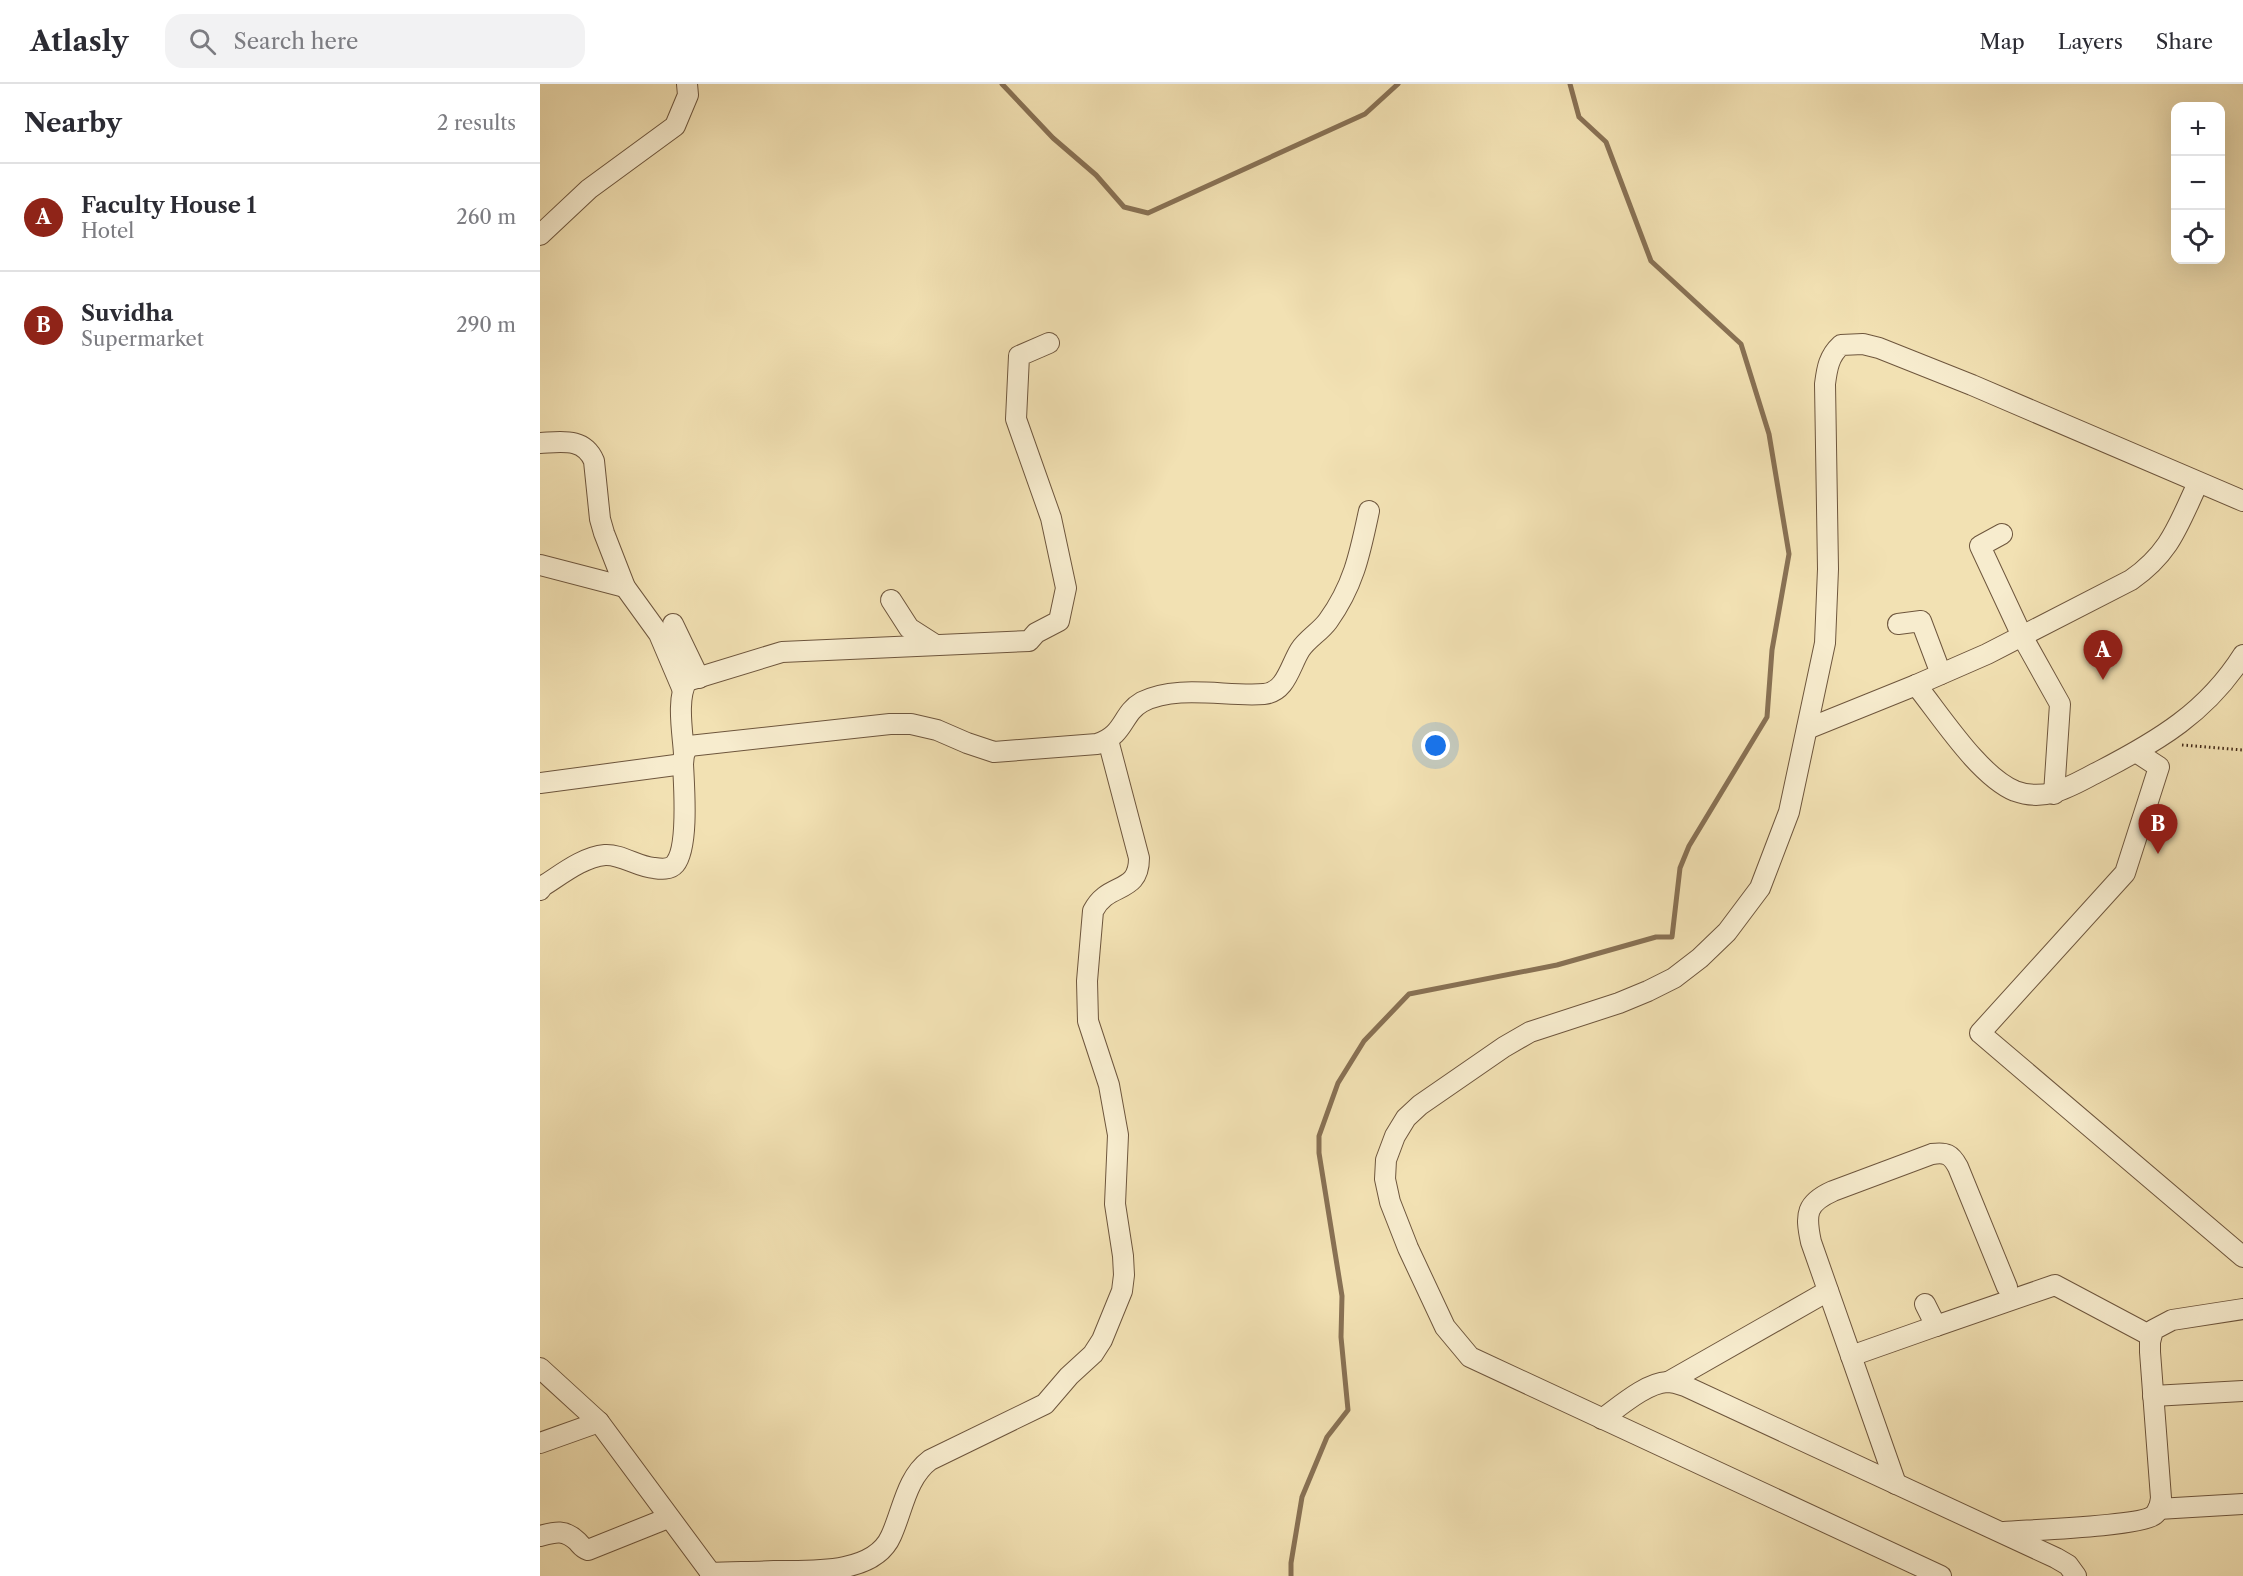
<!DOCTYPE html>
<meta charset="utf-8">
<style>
body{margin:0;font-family:"Libre Caslon Text",serif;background:#f2f2f3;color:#2b2b33}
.controls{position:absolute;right:18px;top:18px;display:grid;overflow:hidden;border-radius:12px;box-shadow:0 6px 24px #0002}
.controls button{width:54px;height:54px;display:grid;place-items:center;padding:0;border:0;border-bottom:2px solid #e1e1e2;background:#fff;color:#2b2b33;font:30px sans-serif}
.you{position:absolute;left:896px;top:662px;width:21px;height:21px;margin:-15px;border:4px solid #fff;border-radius:50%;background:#1a73e8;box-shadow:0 0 0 9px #1a73e833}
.badge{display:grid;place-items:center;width:39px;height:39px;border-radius:50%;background:#8f2418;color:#fff;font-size:20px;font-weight:700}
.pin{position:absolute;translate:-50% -50px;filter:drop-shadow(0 2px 3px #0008)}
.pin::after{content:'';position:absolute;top:32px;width:21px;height:18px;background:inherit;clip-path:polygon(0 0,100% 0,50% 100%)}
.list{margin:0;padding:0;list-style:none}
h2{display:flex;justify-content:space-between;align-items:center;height:78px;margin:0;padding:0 24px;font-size:26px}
h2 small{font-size:20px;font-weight:400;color:#7c7c81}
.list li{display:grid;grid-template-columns:39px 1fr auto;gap:18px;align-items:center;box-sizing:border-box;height:108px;padding:0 24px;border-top:2px solid #e1e1e2}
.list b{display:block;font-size:22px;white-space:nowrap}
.list p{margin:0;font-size:20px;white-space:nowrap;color:#7c7c81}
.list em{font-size:20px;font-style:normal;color:#7c7c81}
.icon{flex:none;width:33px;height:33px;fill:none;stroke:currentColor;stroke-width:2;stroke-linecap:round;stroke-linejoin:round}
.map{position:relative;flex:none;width:1703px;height:1492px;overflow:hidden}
header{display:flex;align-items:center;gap:36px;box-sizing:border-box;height:84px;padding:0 30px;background:#fff;border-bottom:2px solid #e1e1e2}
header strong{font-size:28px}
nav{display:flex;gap:33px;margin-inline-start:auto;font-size:21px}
.search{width:420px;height:54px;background:#f2f2f3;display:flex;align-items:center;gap:15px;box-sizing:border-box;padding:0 21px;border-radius:18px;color:#7c7c81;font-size:22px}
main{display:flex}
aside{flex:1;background:#fff}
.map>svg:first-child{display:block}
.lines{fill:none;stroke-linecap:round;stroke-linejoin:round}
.stream{stroke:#887154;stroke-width:5}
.minor-casing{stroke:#6e563d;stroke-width:22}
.path{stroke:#422816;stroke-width:3;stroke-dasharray:1.5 3;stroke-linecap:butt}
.minor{stroke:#f7ecce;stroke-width:20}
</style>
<header>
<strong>Atlasly</strong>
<div class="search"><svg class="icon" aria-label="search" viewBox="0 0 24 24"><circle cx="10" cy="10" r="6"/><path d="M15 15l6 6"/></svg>Search here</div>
<nav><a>Map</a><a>Layers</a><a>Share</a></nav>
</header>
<main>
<aside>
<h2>Nearby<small>2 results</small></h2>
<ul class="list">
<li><span class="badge">A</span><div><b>Faculty House 1</b><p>Hotel</p></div><em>260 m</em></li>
<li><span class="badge">B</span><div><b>Suvidha</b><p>Supermarket</p></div><em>290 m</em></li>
</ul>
</aside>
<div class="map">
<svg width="1703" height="1492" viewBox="0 0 1703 1492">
<rect width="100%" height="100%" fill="#f2e1b3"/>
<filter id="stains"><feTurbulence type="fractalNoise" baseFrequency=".00333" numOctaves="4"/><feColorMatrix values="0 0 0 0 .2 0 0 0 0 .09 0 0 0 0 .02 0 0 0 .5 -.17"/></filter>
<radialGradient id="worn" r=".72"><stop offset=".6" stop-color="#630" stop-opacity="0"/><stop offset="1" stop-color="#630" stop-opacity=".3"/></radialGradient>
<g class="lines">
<g class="stream">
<polyline points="462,0 513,54 556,91 584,123 608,129 825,30 858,0"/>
<polyline points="751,1492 751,1479 762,1413 787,1353 808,1326 801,1253 802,1212 779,1069 779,1052 798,999 824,957 869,910 1017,881 1116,853 1132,853 1140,784 1149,762 1227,633 1232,566 1249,470 1229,350 1201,260 1111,177 1066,58 1039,33 1030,0"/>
</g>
<g class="minor-casing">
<g id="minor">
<polyline points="0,151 49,105 135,42 148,11 147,0"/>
<path d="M0 359C21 358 44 353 54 377L60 435 64 449 85 503 119 550 142 604"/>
<polyline points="1462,450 1440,462 1482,552 1520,620 1514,710"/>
<polyline points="0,481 85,503"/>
<polyline points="351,516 369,544 394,560"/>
<polyline points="133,540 159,594"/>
<polyline points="1358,540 1381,537 1401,590"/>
<path d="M1376 601C1401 632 1439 692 1475 707 1507 719 1532 701 1560 687 1618 657 1667 628 1703 571"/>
<path d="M1267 645 1376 601 1447 570 1591 496C1631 468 1638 441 1658 399"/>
<polyline points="1596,668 1619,683 1585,789 1440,949 1703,1173"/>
<path d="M144 670C143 651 136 614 147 597L242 568 489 557 496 549 519 537 526 504 511 434 476 335 479 272 509 259"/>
<polyline points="0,699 143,680"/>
<path d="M0 806 3 802C22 790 43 773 65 771 81 770 98 783 114 784 121 785 130 786 135 780 149 763 144 702 143 680L144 670 149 662 350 640H371L397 646 427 659 454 668 557 660C586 650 581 630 602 618 637 600 686 613 724 610 746 608 750 582 760 566 767 555 780 548 788 537 814 501 820 469 829 427"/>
<polyline points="1385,1220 1396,1242 1515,1201 1611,1252"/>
<polyline points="1311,1272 1396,1242"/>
<polyline points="0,1284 59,1338 173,1492"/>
<polyline points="1130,1297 1288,1207"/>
<polyline points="1613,1312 1703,1307"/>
<path d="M1062 1335C1079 1323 1106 1299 1127 1298 1133 1298 1139 1300 1145 1302L1516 1474 1528 1481 1536 1492"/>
<polyline points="0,1359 59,1338"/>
<path d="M1356 1400 1271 1158C1265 1130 1266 1119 1293 1107L1392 1070C1406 1068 1411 1070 1418 1083L1467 1203"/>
<polyline points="1618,1425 1703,1420"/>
<path d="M1464 1448C1488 1446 1602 1442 1614 1431 1619 1427 1620 1421 1621 1414L1610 1268V1258L1613 1246 1632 1236 1703 1225"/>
<path d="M0 1452C15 1448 24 1445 37 1457 41 1461 42 1464 48 1466L128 1434"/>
<path d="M170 1489C192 1488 213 1488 234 1487 269 1487 334 1491 351 1452 363 1426 366 1394 390 1376L505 1320 529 1292 553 1270 562 1256 582 1207 584 1191 583 1172 575 1120 578 1051 569 1001 548 937 547 897 553 827C568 797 599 811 599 774L568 656"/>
<path d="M1401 1492 930 1273 905 1243 868 1164 850 1118 845 1095 846 1076 855 1052 866 1034 880 1021 964 963 990 948 1079 919 1108 907 1134 894 1160 874 1187 848 1220 804 1249 728 1285 559 1288 485 1285 300C1287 284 1289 272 1301 261L1323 260 1339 264 1432 301 1703 417"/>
</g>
</g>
<polyline class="path" points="1642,661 1703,666"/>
<use href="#minor" class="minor"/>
</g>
<rect width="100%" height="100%" filter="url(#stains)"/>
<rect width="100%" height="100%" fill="url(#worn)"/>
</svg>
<div class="controls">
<button>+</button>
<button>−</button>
<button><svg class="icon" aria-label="locate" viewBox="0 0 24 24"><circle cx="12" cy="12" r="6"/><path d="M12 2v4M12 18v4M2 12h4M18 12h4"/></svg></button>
</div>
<div class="you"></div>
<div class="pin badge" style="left:1563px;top:596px">A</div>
<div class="pin badge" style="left:1618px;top:770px">B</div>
</div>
</main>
